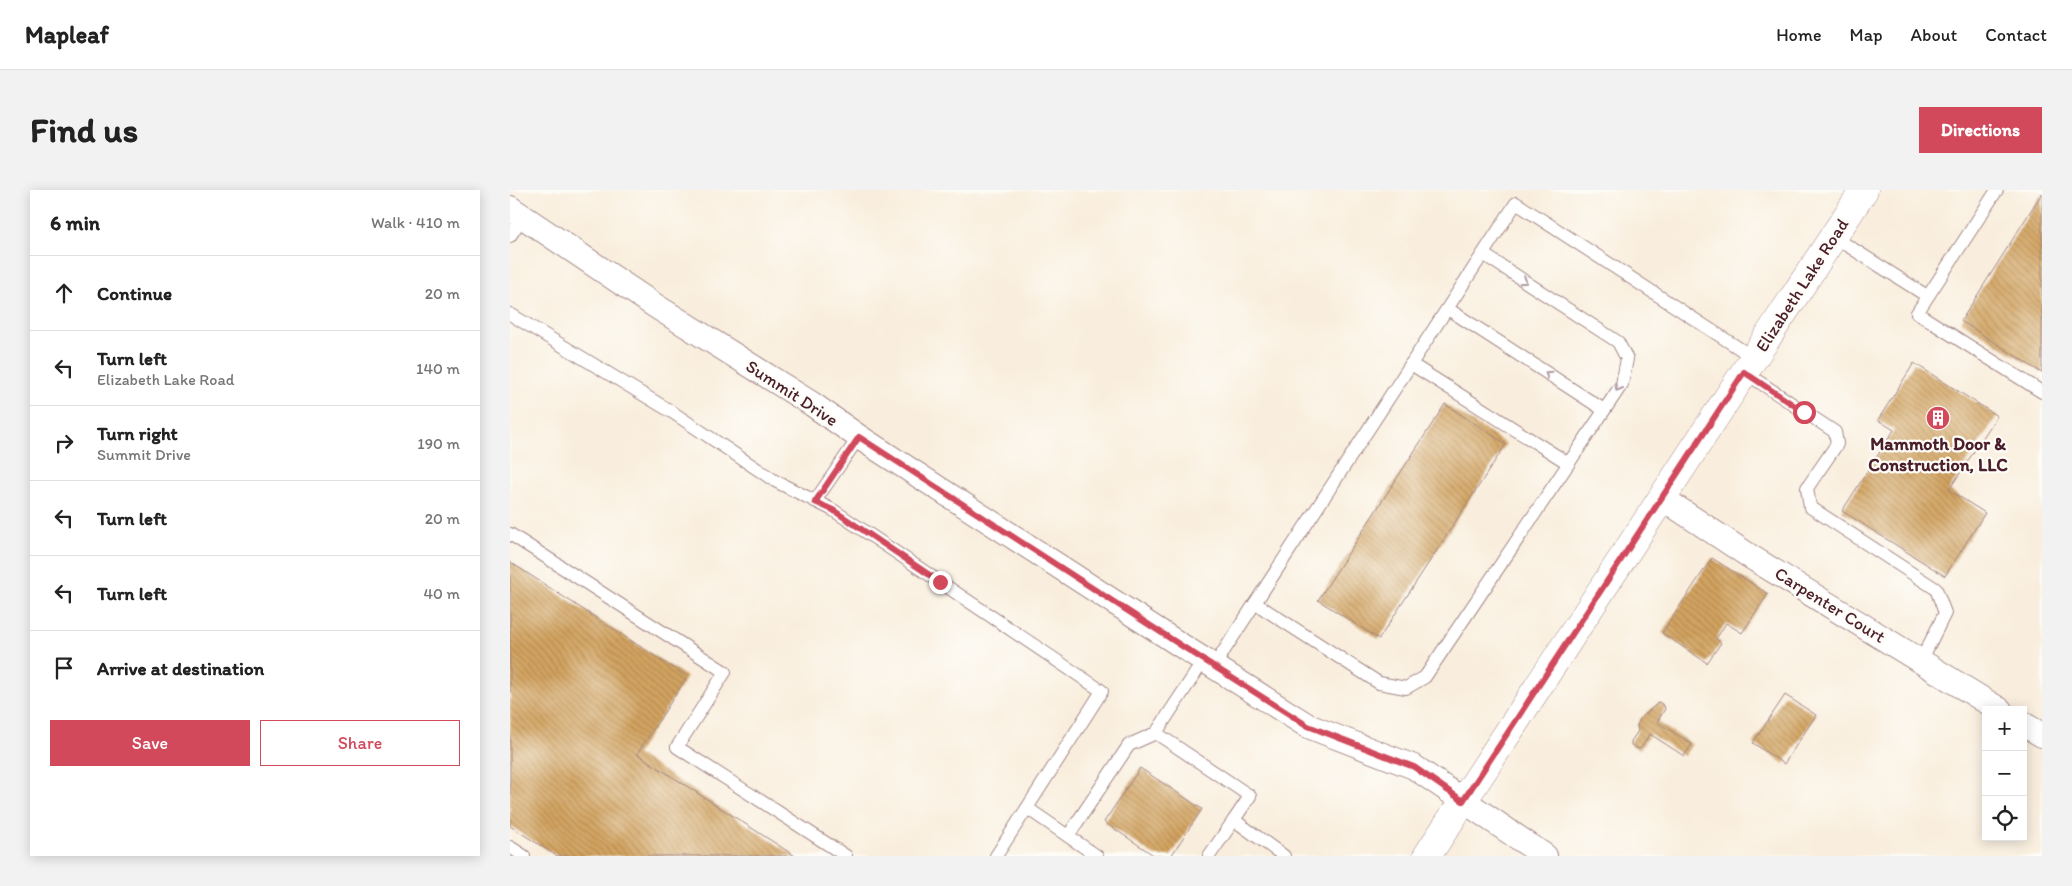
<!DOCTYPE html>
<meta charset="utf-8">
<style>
body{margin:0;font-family:Itim,sans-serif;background:#f2f2f2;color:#222}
.controls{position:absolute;right:15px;bottom:15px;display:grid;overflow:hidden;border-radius:0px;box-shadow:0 2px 12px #0003}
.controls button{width:45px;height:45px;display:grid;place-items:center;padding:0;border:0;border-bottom:1px solid #e0e0e0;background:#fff;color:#222;font:25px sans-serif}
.stop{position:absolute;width:15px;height:15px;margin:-11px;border:4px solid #d1495b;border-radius:50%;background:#fff}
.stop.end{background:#d1495b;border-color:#fff;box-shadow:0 1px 5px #0008}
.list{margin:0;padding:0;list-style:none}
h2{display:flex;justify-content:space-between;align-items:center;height:65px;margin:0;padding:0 20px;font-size:21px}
h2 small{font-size:16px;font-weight:400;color:#767676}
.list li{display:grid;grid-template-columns:32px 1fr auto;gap:15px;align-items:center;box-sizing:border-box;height:75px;padding:0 20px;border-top:1px solid #e0e0e0}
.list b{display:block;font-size:19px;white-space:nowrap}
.list p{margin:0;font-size:16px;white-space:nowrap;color:#767676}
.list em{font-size:16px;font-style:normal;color:#767676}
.actions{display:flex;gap:10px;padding:15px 20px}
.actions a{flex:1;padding:11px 0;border:1px solid #d1495b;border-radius:0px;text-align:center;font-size:18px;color:#d1495b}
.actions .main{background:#d1495b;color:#fff}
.icon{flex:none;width:28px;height:28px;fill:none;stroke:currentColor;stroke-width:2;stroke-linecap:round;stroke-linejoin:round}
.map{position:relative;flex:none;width:1532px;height:666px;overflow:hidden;border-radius:0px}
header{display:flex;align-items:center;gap:30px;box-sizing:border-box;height:70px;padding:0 25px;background:#fff;border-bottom:1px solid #e0e0e0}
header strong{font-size:24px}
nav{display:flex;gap:28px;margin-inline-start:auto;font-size:18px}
.intro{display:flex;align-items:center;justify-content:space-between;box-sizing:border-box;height:120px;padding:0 30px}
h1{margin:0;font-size:35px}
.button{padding:12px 22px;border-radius:0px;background:#d1495b;color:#fff;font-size:18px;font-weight:700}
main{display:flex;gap:30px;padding:0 30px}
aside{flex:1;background:#fff;border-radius:0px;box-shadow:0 2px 12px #0003}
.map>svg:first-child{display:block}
.building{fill:url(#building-back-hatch)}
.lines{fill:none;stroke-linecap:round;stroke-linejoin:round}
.service-casing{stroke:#a28684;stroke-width:14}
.minor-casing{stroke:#a28684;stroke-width:26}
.secondary-casing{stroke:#a28684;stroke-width:29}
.service{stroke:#fff;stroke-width:12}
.minor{stroke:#fff;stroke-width:24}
.secondary{stroke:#fff;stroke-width:28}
.oneway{stroke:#ae9aa0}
.route{stroke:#d1495b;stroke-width:6}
.labels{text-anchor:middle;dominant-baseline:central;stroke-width:4.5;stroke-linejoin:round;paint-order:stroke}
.street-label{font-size:18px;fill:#4a1f2b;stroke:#fdfcf7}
.poi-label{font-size:18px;font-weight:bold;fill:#4a1f2b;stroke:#fdfcf7}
</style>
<header>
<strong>Mapleaf</strong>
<nav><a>Home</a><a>Map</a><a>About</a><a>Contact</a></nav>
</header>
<div class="intro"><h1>Find us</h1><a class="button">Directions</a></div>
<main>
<aside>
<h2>6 min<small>Walk · 410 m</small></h2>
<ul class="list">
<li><svg class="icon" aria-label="ahead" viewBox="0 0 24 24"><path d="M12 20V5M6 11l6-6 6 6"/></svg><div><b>Continue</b></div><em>20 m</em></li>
<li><svg class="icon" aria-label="left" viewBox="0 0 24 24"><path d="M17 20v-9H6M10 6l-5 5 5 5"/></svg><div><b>Turn left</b><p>Elizabeth Lake Road</p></div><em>140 m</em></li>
<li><svg class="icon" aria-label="right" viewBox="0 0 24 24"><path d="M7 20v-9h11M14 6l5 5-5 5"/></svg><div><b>Turn right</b><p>Summit Drive</p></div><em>190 m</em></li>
<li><svg class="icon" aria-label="left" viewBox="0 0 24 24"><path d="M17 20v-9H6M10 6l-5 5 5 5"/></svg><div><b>Turn left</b></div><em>20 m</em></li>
<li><svg class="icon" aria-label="left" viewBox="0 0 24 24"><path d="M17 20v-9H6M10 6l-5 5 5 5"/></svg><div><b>Turn left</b></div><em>40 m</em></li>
<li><svg class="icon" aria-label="arrive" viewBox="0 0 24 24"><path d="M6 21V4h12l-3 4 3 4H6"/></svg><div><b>Arrive at destination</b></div></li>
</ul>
<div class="actions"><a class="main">Save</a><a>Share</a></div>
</aside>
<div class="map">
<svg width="1532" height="666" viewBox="0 0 1532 666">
<defs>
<pattern id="building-back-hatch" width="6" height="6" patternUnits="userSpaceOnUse" patternTransform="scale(1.25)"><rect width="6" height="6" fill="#d3a461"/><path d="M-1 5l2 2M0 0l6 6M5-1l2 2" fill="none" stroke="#ad8550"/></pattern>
</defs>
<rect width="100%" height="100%" fill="#fdfcf7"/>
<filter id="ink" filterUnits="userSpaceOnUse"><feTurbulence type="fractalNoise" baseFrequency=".02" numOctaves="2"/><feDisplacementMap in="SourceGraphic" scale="10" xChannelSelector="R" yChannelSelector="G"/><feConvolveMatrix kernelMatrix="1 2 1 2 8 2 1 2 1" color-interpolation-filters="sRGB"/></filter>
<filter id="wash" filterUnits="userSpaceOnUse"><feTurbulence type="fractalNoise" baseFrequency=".0096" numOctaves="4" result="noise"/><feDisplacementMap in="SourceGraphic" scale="20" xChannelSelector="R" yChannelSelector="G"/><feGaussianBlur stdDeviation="1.12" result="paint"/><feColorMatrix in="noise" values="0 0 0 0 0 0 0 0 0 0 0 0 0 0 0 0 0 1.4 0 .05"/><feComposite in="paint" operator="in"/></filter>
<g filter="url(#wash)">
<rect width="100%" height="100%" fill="#f9eedd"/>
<g id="blocks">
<g class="building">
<polygon points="1532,3 1532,183 1451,131"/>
<polygon points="1404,173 1487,226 1439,300 1475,323 1435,386 1332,321 1384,240 1368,230"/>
<polygon points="935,214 996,254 869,449 808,410"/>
<polygon points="1202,368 1258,404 1232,443 1216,433 1206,449 1211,453 1197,473 1152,443"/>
<polygon points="0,372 177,487 127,564 285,666 47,666 0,636"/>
<polygon points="1275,505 1306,525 1274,574 1243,553"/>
<polygon points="1149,512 1154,516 1155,519 1147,532 1182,554 1174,566 1140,544 1131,558 1128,559 1121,555 1121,551 1128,541 1127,535 1130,529"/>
<polygon points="630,578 692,619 661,666 645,666 594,632"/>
</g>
</g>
</g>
<g filter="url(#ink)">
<use href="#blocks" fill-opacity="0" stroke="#a28684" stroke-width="1"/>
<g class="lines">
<g class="service-casing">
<g id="service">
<polyline points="1487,0 1407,123 1532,202"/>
<polyline points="0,46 14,25"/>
<polyline points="1324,47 1417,106"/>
<polyline points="938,119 1094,220"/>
<polyline points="0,124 162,222 265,291 323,320 592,501 517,618 587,666"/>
<polyline points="901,174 1058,273"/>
<polyline points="1234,182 1325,242 1327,254 1297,298 1300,317 1426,399 1435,423 1411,471"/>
<polyline points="305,311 349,247"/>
<polyline points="0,344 215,482 167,557 336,666"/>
<polyline points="745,413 869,493 896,498 915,487 1112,194 1117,169 1108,152 973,64"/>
<polyline points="694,470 646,543 740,606 724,630"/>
<polyline points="704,476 1006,13 1244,168"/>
<polyline points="558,646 619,555 646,543"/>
<polyline points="0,657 14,666"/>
<polyline points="486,666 517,618"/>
<polyline points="699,666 724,630 774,666"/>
</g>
</g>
<g class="minor-casing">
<g id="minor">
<polyline points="0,18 144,115 302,214 349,247 675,458 798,536 904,577 1035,666"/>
<polyline points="1152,308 1241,367 1490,520"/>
<polyline points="1513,534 1532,545"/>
</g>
</g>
<g class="secondary-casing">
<polyline id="secondary" points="917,666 1354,0"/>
</g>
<use href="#service" class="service"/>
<use href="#minor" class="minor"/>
<use href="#secondary" class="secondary"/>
</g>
<defs><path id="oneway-chevron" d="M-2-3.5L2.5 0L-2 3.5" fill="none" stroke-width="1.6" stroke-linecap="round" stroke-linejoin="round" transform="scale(1.25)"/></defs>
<g class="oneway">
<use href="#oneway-chevron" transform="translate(1014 91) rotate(33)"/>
<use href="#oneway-chevron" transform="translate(1038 184) rotate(-147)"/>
<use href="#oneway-chevron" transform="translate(1108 198) rotate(120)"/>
</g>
</g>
<g class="lines" filter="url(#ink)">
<polyline class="route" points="430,392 323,320 305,312 349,247 675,458 798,536 904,577 953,611 1234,182 1294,222"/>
</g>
<defs>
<g id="building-disc" transform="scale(1.25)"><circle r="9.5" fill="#d1495b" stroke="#fdfcf7"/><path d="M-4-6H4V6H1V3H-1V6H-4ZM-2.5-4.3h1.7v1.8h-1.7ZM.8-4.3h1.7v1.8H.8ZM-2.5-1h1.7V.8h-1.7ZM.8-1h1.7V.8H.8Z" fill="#fff"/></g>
</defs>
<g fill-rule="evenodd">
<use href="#building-disc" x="1428" y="228"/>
</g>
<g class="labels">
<g class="street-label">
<text transform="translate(1292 95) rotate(-57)">Elizabeth Lake Road</text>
<text transform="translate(282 203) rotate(33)">Summit Drive</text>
<text transform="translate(1320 415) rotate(32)">Carpenter Court</text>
</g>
<g class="poi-label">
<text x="1428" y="254">Mammoth Door &amp;<tspan x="1428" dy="21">Construction, LLC</tspan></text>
</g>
</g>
</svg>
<div class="controls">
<button>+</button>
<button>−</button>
<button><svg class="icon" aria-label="locate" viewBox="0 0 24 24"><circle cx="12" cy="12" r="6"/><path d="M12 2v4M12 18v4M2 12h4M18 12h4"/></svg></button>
</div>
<div class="stop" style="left:1294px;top:222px"></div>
<div class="stop end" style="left:430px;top:392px"></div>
</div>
</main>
